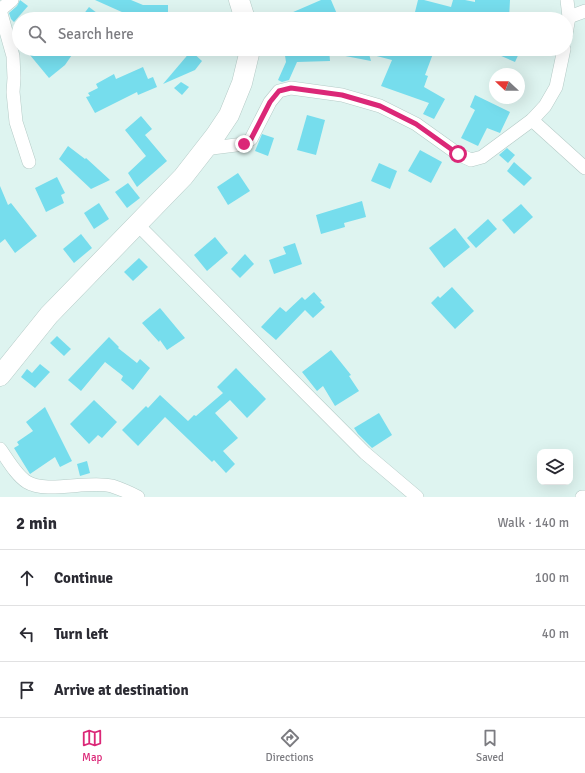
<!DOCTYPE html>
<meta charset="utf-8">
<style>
body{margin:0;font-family:Signika,sans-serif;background:#f2f2f3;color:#2b2b33}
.controls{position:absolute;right:12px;bottom:12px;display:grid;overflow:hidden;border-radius:8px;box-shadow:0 4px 16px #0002}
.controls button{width:36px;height:36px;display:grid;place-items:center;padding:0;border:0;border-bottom:1px solid #e1e1e2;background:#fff;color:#2b2b33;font:20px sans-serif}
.compass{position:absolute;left:489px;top:68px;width:36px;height:36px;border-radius:50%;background:#fff;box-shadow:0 4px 16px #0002;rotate:292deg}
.stop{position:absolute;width:12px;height:12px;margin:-9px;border:3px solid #db2777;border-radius:50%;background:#fff}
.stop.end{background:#db2777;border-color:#fff;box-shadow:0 1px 4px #0008}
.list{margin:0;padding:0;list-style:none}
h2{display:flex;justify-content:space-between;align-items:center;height:52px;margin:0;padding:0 16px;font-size:17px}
h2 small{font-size:13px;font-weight:400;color:#7c7c81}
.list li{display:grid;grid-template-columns:26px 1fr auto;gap:12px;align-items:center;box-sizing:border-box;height:56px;padding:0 16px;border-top:1px solid #e1e1e2}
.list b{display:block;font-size:15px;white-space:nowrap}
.list em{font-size:13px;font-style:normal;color:#7c7c81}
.icon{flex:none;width:22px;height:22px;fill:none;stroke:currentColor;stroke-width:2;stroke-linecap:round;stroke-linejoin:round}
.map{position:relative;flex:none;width:585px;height:497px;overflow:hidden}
.search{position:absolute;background:#fff;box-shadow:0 4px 16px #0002;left:12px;right:12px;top:12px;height:44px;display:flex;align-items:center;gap:10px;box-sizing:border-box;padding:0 14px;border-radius:22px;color:#7c7c81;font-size:15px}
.sheet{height:220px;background:#fff}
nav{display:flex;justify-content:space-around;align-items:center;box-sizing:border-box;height:56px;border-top:1px solid #e1e1e2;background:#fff;font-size:11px;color:#7c7c81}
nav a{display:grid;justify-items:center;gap:2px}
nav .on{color:#db2777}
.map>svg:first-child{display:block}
.building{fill:#76dded}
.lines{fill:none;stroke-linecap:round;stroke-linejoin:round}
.minor-casing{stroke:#b5cbc7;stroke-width:14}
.primary-casing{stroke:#b5cbc7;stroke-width:21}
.minor{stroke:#fff;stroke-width:13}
.primary{stroke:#fff;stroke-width:20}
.route{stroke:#db2777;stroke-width:5}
</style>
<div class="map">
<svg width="585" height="497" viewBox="0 0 585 497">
<rect width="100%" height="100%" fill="#def4f0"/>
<g class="building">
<polygon points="20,0 28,6 14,22 11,19 9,13 17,6"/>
<polygon points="95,0 131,0 143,5 168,5 168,16 133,17"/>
<polygon points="321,0 331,0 337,14 326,19 277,19"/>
<polygon points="418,0 424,0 451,7 453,0 465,0 475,2 475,0 510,0 509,19 425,19 414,16"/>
<polygon points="89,7 97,13 92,19 80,19"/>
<polygon points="25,49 76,49 65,65 49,78"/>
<polygon points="284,49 329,49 330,61 297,62 289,80 282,82 278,80 286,62"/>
<polygon points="335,49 428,49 434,51 425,75 428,76 424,87 445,99 434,119 423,114 429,103 381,86 392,60 369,54 371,61 335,54"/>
<polygon points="485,49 521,49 515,62"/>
<polygon points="191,51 202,61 195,70 163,84"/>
<polygon points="143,67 148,79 153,77 157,87 138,95 137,92 95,113 86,97 90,96 88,93 98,88 96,84 114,74 116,79"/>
<polygon points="181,82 189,87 182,95 174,88"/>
<polygon points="475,95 510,112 500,133 487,128 478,146 461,138 475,110 470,107"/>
<polygon points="307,115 325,120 316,155 297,150"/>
<polygon points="141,116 152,129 145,135 167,161 137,187 128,173 146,156 125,130"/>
<polygon points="262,134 274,138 268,156 255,151"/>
<polygon points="68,146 85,159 86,158 110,180 91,189 59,159"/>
<polygon points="507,148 515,155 508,163 499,155"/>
<polygon points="420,150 442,162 431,183 408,171"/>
<polygon points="514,162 532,178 524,186 507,171"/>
<polygon points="379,163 397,171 390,189 371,181"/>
<polygon points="238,173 250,191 228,205 217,187"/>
<polygon points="57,177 65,193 61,195 64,203 46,212 35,188"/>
<polygon points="128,183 140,198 127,208 115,192"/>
<polygon points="0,186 8,205 11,203 37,236 15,253 5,239 0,243"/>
<polygon points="362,201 366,217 344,223 345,227 321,234 316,215"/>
<polygon points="99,203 109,219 94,229 84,213"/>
<polygon points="521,204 533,217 514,234 502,220"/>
<polygon points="488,219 497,229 476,248 467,238"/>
<polygon points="455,228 470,247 444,268 429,248"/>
<polygon points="81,234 92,248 74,263 63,249"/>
<polygon points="215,237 228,253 207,271 194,255"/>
<polygon points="295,243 302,264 274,274 269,260 286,254 283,247"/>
<polygon points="245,254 254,264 240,278 231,269"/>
<polygon points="139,258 148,267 133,281 124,272"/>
<polygon points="452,287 474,311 455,329 431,303 438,296 440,298"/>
<polygon points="314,292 322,301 320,302 325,307 313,318 305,310 276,340 261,327 280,307 286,312 302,297 305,300"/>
<polygon points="160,308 185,338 167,350 160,340 159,342 142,323"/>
<polygon points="57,336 71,349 64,356 50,343"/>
<polygon points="109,337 119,347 118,348 137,363 140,359 150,368 133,390 121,380 123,376 105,362 81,391 68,380"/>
<polygon points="331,350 351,375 349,376 359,391 335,406 323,386 317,391 302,372"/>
<polygon points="40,364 50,372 35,388 21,377 27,369 32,373"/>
<polygon points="236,368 266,399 247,418 230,400 215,413 238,438 223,451 235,464 226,473 214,460 212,462 165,417 138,446 122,430 146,406 148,408 160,395 188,421 194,415 196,416 223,393 217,387"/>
<polygon points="94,400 117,422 102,438 98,435 89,444 70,424"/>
<polygon points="45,407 72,461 60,467 55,457 30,474 14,448 19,445 17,442 33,431 26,422"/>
<polygon points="379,413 392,435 372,448 358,434 354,428"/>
<polygon points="87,461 90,473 80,476 77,464"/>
</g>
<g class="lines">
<g class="minor-casing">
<g id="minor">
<polyline points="0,10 13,56 14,78 13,92 16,122 29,162"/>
<polyline points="0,10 12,0"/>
<polyline points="569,17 585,11"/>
<polyline points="566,34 569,17 567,0"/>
<polyline points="532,120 585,168"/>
<polyline points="204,149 244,144 251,139 270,102 279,91 291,88 342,95 380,106 416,124 458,154 471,160 482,157 532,120 545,106 556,87 564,49"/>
<polyline points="137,224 365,453 417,497"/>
<path d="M0 449C8 460 16 475 27 482 46 494 89 480 112 486 121 489 130 493 138 497"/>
<polyline points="582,497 585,497"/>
</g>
</g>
<g class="primary-casing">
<g id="primary">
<polyline points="239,0 245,19"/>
<polyline points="0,376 49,315 183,177 215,136 229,115 242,83 249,54 248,49"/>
</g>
</g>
<use href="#minor" class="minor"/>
<use href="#primary" class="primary"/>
</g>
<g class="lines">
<polyline class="route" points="244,144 251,139 270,102 279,91 291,88 342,95 380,106 416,124 458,154"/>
</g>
</svg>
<div class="controls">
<button><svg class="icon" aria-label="layers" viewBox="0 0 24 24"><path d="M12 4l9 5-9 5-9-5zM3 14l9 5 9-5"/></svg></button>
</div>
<svg class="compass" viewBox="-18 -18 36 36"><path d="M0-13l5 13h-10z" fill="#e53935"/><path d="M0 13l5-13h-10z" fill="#7c7c81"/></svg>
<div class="stop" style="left:458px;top:154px"></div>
<div class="stop end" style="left:244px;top:144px"></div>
<div class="search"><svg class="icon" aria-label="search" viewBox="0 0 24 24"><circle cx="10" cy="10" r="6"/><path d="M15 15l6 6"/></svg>Search here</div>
</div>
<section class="sheet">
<h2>2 min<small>Walk · 140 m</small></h2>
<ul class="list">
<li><svg class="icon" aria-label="ahead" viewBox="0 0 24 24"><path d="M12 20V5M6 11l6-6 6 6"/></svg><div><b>Continue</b></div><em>100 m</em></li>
<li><svg class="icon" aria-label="left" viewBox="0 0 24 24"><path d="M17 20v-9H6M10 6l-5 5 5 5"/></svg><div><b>Turn left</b></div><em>40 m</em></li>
<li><svg class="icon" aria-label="arrive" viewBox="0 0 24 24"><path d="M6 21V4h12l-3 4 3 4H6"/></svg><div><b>Arrive at destination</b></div></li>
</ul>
</section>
<nav>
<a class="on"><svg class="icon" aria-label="map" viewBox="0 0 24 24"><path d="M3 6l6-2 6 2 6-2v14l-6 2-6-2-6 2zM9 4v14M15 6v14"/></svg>Map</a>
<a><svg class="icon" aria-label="directions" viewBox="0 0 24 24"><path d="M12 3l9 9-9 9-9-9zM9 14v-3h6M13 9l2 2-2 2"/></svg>Directions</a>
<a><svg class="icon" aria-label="saved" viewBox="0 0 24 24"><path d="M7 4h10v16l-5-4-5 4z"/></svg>Saved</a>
</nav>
